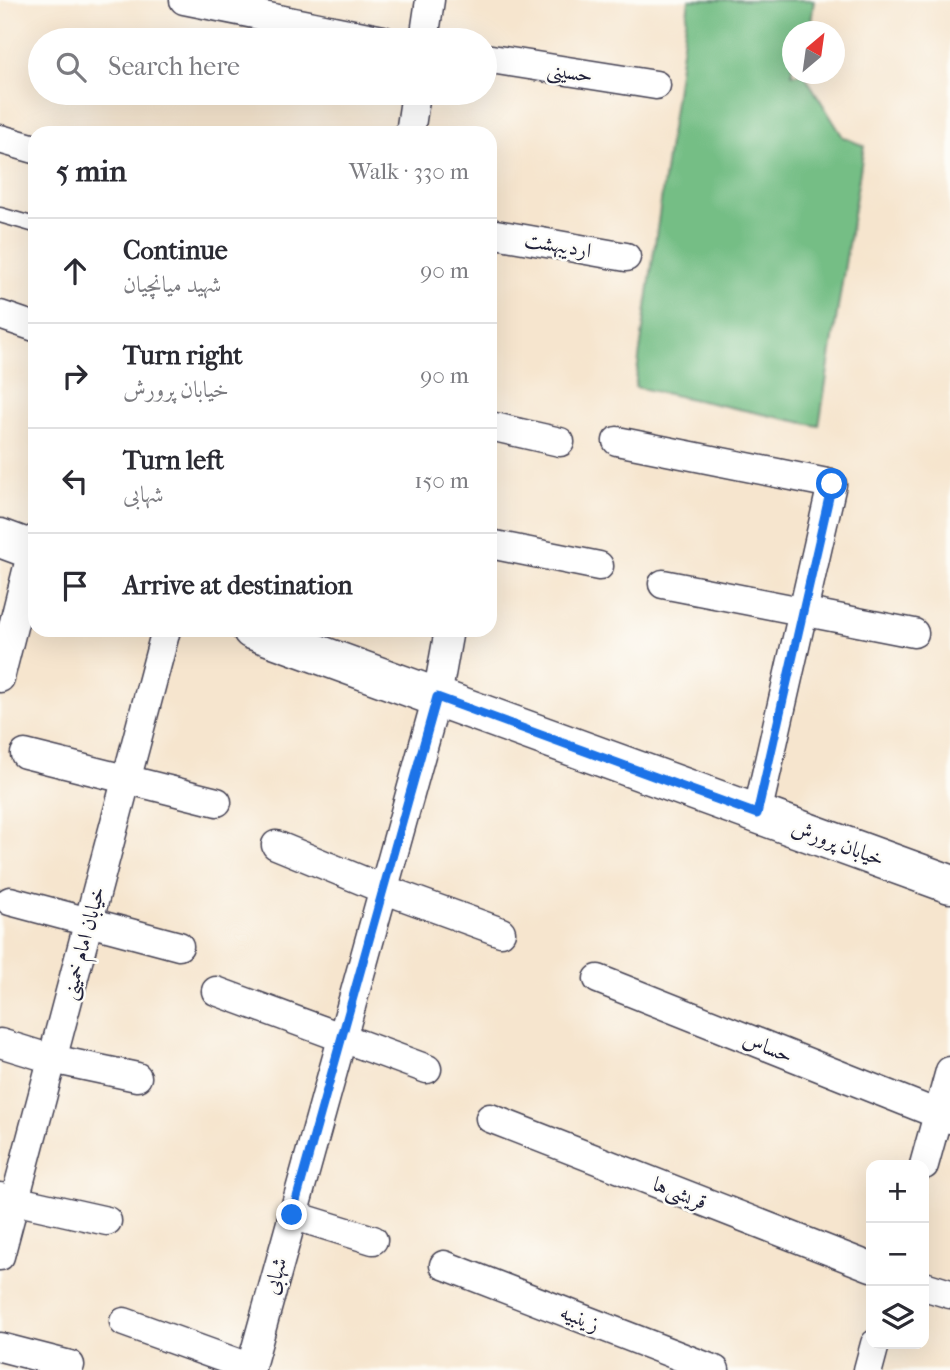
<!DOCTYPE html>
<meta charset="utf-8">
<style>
body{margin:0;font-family:"IM FELL French Canon",Amiri,serif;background:#f7f7f7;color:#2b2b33}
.controls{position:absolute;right:21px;bottom:21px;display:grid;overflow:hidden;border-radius:14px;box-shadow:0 7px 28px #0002}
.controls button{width:63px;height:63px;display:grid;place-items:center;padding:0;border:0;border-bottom:2px solid #e1e1e2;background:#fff;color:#2b2b33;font:35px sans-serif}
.compass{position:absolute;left:782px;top:21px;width:63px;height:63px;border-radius:50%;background:#fff;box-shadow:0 7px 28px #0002;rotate:29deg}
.stop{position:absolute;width:21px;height:21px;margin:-16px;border:5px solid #1a73e8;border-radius:50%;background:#fff}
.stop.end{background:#1a73e8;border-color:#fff;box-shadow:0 2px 7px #0008}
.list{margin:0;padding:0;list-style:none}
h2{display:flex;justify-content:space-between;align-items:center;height:91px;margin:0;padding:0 28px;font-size:30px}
h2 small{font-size:23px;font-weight:400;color:#7c7c81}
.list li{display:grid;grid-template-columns:46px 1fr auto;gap:21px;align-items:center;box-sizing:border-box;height:105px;padding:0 28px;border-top:2px solid #e1e1e2}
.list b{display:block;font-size:26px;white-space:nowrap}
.list p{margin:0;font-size:23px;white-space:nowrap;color:#7c7c81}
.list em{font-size:23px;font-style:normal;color:#7c7c81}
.icon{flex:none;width:38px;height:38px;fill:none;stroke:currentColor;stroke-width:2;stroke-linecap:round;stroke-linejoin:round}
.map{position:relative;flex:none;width:950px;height:1370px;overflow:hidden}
.search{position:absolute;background:#fff;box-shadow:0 7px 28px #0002;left:28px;top:28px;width:469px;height:77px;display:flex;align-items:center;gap:18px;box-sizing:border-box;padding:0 24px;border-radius:38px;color:#7c7c81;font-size:26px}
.panel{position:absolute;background:#fff;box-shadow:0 7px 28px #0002;left:28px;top:126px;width:469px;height:511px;border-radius:21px}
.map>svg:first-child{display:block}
.forest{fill:#75be85;stroke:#4c7060;stroke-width:2}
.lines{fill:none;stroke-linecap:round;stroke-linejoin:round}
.service-casing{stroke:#423f51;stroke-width:17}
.minor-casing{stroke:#423f51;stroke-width:31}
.secondary-casing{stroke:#423f51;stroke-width:41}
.service{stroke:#fff;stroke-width:14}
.minor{stroke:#fff;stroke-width:28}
.secondary{stroke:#fff;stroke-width:38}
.route{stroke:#1a73e8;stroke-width:9}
.labels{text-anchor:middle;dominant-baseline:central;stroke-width:5;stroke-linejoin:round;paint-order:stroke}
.street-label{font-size:21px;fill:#22223b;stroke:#fdfcf7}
</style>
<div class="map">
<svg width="950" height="1370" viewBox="0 0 950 1370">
<rect width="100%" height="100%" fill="#fdfcf7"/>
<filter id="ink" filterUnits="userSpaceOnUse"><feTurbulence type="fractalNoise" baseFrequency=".0143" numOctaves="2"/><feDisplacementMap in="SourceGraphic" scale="14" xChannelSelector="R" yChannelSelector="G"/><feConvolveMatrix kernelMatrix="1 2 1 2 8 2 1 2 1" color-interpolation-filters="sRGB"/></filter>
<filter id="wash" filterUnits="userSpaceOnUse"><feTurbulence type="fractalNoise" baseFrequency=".00686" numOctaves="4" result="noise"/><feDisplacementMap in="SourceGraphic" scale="28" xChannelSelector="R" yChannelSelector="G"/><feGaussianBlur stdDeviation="1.57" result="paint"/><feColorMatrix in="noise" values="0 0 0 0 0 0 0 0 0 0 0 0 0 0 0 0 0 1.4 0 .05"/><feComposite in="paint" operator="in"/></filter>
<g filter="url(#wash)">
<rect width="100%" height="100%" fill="#f6e5ce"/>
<polygon class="forest" points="689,0 814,0 810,31 792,32 792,74 804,74 843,137 864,146 819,426 635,387"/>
</g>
<g filter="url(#ink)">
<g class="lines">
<g class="service-casing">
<polyline id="service" points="0,215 35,225"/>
</g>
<g class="minor-casing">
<g id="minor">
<polyline points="184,0 383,40"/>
<polyline points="424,40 430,0"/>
<polyline points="485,58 656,85"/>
<polyline points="410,133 416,93"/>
<polyline points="0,139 35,149"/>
<polyline points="490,233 626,257"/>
<polyline points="0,315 35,327"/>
<polyline points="490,426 560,442"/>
<polyline points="617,441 832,484 757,814"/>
<polyline points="490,544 599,566"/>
<polyline points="663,584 914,633"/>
<polyline points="0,678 35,539"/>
<polyline points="25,754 217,802"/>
<polyline points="276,845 383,889 501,932"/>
<polyline points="10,901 179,946"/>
<polyline points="598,979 950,1119"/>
<polyline points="216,991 427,1069"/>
<polyline points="0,1043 52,1059 137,1077"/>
<polyline points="490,1118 871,1267"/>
<polyline points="924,1165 950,1071"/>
<polyline points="0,1197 107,1221"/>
<polyline points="292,1215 373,1240"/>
<polyline points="0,1256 166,630"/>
<polyline points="444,1265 715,1370"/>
<polyline points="924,1286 950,1294"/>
<polyline points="124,1322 251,1368"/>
<polyline points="0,1347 70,1365"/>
<polyline points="250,1370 437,697 449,630"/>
<polyline points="868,1370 875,1344"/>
</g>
</g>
<g class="secondary-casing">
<g id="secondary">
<polyline points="0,538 35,551"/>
<polyline points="252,630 950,884"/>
</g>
</g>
<use href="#service" class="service"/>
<use href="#minor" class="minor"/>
<use href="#secondary" class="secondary"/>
</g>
</g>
<g class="lines" filter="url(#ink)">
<polyline class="route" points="292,1215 437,697 757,814 832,484"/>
</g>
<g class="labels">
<g class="street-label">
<text transform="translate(570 72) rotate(9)">حسینی</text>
<text transform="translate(558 245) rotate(10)">اردیبهشت</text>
<text transform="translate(838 843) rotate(20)">خیابان پرورش</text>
<text transform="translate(83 943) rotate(-75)">خیابان امام خمینی</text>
<text transform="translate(768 1047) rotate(22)">حساس</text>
<text transform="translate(680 1193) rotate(21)">قریشی‌ها</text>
<text transform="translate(275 1276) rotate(-75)">شهابی</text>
<text transform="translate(580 1318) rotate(21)">زینبیه</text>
</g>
</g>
</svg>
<div class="controls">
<button>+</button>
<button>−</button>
<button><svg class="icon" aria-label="layers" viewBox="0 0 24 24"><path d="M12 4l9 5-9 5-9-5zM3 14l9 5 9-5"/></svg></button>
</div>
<svg class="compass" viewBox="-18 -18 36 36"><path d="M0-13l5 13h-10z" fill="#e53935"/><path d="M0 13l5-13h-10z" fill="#7c7c81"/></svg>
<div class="stop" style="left:832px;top:484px"></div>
<div class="stop end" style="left:292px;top:1215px"></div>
<div class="search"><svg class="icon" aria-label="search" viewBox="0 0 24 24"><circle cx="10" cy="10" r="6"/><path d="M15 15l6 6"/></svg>Search here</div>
<section class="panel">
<h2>5 min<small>Walk · 330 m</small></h2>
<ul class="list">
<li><svg class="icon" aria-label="ahead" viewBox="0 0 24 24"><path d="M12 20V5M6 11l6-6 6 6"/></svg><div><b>Continue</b><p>شهید میانچیان</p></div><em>90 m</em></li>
<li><svg class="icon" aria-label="right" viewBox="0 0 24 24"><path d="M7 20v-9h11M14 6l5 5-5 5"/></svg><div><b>Turn right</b><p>خیابان پرورش</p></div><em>90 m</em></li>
<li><svg class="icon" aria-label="left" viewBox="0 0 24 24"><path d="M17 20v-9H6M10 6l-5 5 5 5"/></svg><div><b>Turn left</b><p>شهابی</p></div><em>150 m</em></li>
<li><svg class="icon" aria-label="arrive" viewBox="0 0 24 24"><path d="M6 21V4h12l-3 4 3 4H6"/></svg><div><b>Arrive at destination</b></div></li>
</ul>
</section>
</div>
